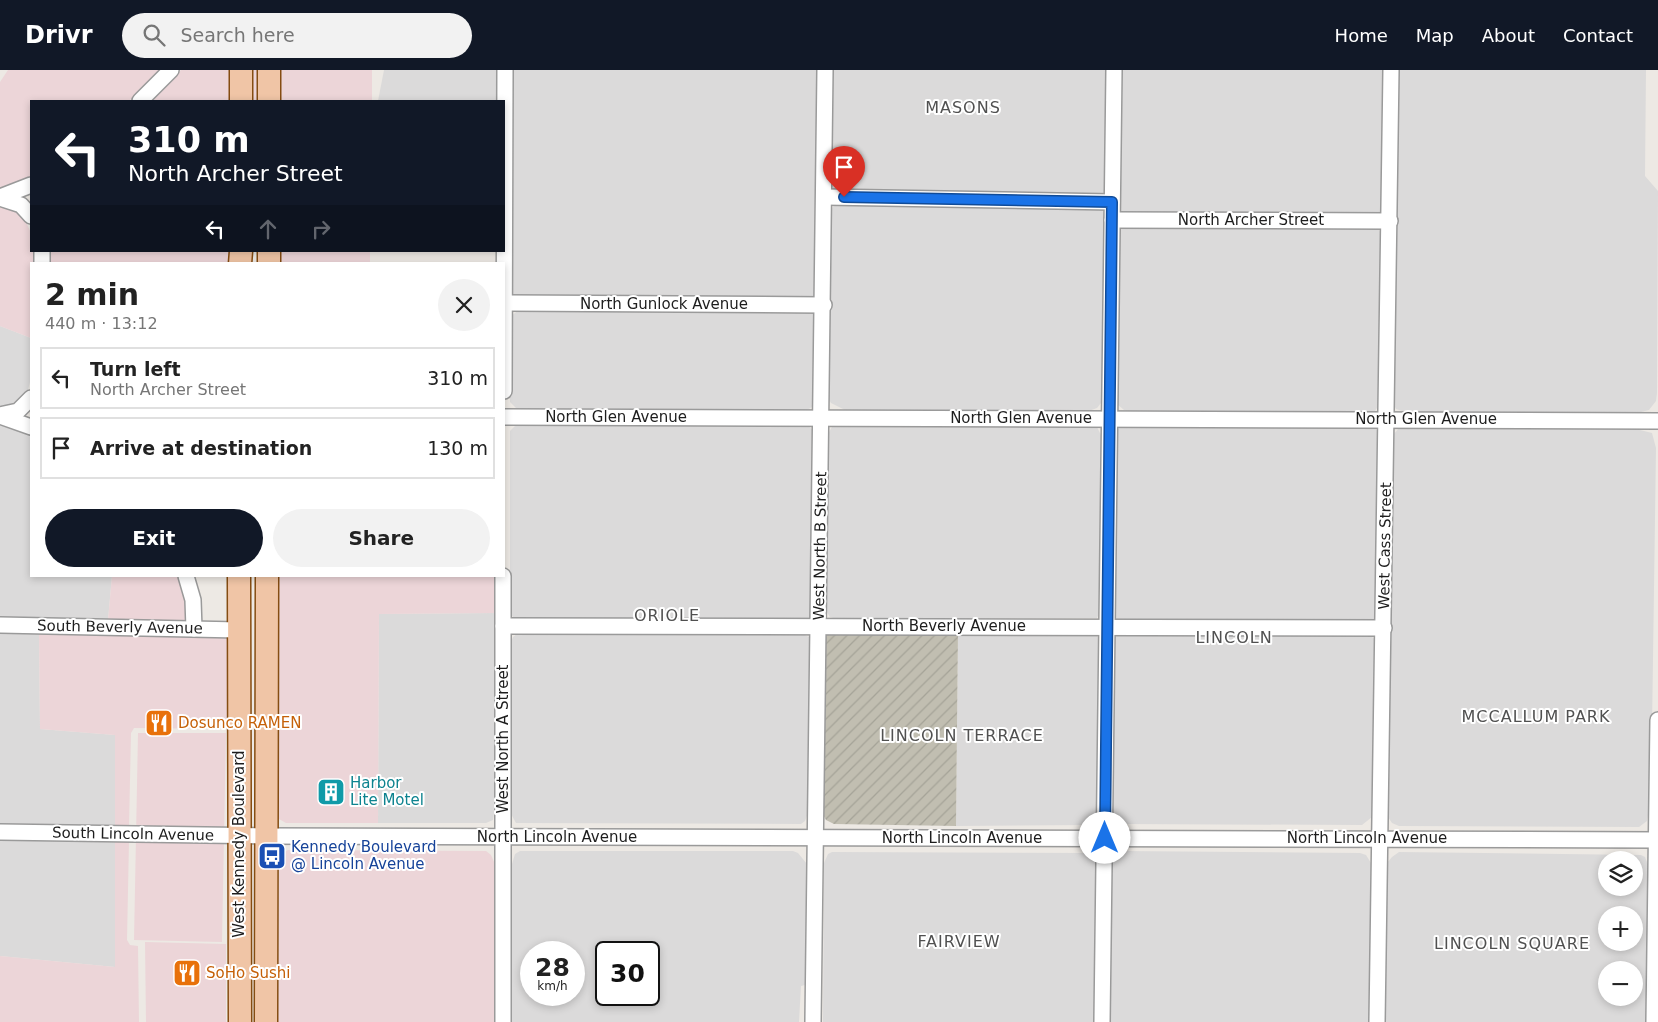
<!DOCTYPE html>
<html lang="en">
<head>
<meta charset="utf-8">
<style>
	:root { --surface:#fff; --page:#f2f2f2; --text:#222; --muted:#767676; --line:#e0e0e0; --accent:#111827 }
	body { margin:0; font-family:"DejaVu Sans",sans-serif; background:var(--page); color:var(--text); height:100vh; display:flex; flex-direction:column; font-size:19px; white-space:nowrap }
	* { box-sizing:border-box; margin:0 }
	p { font-size:16px; color:var(--muted) }
	.icon { flex:none; width:28px; height:28px; fill:none; stroke:currentColor; stroke-width:2; stroke-linecap:round; stroke-linejoin:round }
	.map { position:relative; flex:1; overflow:hidden }
	.details { position:absolute; left:30px; top:192px; width:475px; height:315px; display:flex; flex-direction:column; background:var(--surface); border-radius:0px; box-shadow:0 2px 8px #0003 }
	.details>* { flex:none }
	.banner { position:absolute; left:30px; top:30px; width:475px; height:152px; border-radius:0px; box-shadow:0 2px 8px #0003; background:#111827; color:#fff; overflow:hidden }
	.fabs { position:absolute; left:1598px; top:781px; display:grid; gap:10px }
	.fabs a { display:grid; place-items:center; width:45px; height:45px; border-radius:50%; background:var(--surface); box-shadow:0 2px 8px #0003; font-size:25px }
	.speed { position:absolute; left:520px; top:871px; display:flex; gap:10px; font-size:25px; font-weight:700; text-align:center }
	.speed>* { display:grid; place-content:center; width:65px; height:65px; border-radius:50%; background:var(--surface); box-shadow:0 2px 8px #0003; line-height:1 }
	.speed small { font-size:12px; font-weight:400 }
	.speed .limit { border:2px solid #111; border-radius:8px; background:#fff; color:#111 }
	.pin { position:absolute; display:grid; place-items:center; width:42px; height:42px; color:#fff; margin:-51px -21px; border-radius:50% 50% 50% 0; rotate:-45deg; box-shadow:0 0 5px #0007 }
	.pin .icon { rotate:45deg }
	.me { position:absolute; width:55px; margin:-28px; rotate:0deg; stroke-linejoin:round; filter:drop-shadow(0 0 4px #0008) }
	.turn { display:flex; align-items:center; gap:18px; height:105px; padding:0 15px; font-size:22px }
	.turn .icon { width:65px; height:65px; stroke-width:2.5 }
	.turn b { display:block; font-size:35px; line-height:42px }
	.lanes { display:flex; align-items:center; height:48px; padding:0 15px; background:#0003; justify-content:center; gap:25px; direction:ltr }
	.lanes .off { opacity:.35 }
	.round { display:grid; place-items:center; flex:none; width:52px; height:52px; border-radius:26px; background:var(--page) }
	.summary { display:flex; align-items:center; justify-content:space-between; height:85px; padding:0 15px }
	h1 { font-size:30px; font-weight:700; line-height:38px }
	.cta { display:flex; gap:10px; margin-top:auto; padding:10px 15px }
	.cta a { flex:1; height:58px; border-radius:30px; background:var(--accent); color:#fff; font-size:20px; font-weight:700; line-height:58px; text-align:center }
	.cta a+a { background:var(--page); color:var(--text) }
	ul { padding:0; list-style:none }
	li { display:flex; align-items:center; gap:15px; height:62px; margin:0 10px 8px; padding:0 5px; border:2px solid var(--line); border-radius:0px }
	li div { flex:1 }
	li b { display:block; font-size:19px }
	li em { font-style:normal }
	header { display:flex; align-items:center; gap:30px; box-sizing:border-box; height:70px; padding:0 25px; background:var(--accent); color:#fff }
	header strong { font-size:24px }
	nav { display:flex; gap:28px; margin-inline-start:auto; font-size:18px }
	.search { width:350px; height:45px; background:var(--page); display:flex; align-items:center; gap:12px; box-sizing:border-box; padding:0 18px; border-radius:28px; color:var(--muted); font-size:19px }
	.map>svg:first-child { display:block }
</style>
</head>
<body>
<header>
<strong>Drivr</strong>
<div class="search"><svg class="icon" aria-label="search" viewBox="0 0 24 24"><circle cx="10" cy="10" r="6"/><path d="M15 15l6 6"/></svg>Search here</div>
<nav><a>Home</a><a>Map</a><a>About</a><a>Contact</a></nav>
</header>
<div class="map">
<svg width="1658" height="952" viewBox="0 0 1658 952">
	<defs>
		<pattern id="construction-furrows" width="10" height="10" patternUnits="userSpaceOnUse" patternTransform="scale(1.25)"><rect width="10" height="10" fill="#c1beb1"/><path d="M-1 1l2-2M0 10L10 0M9 11l2-2" fill="none" stroke="#a5a398"/></pattern>
	</defs>
	<rect width="100%" height="100%" fill="#ede9e4"/>
	<g fill="#dbdada" fill-rule="evenodd">
		<path d="M384 0H498V31H378Z"/>
		<path d="M511 0H819L817 223 814 227 514 226 512 222Z"/>
		<path d="M832 0H1108L1105 121 1102 125 834 120 830 112Z"/>
		<path d="M1120 0H1385L1382 146 1123 144 1119 141Z"/>
		<path d="M1397 0H1646L1645 106 1658 121 1657 323 1656 331 1649 340 1637 343H1409L1396 339 1393 333Z"/>
		<path d="M837 133 1100 138 1105 144 1104 326 1101 333 1097 338 1086 342 847 341 831 333 828 328 830 147 831 139Z"/>
		<path d="M1376 154 1382 165 1380 333 1375 341 1131 342 1124 340 1117 334 1119 161 1123 158 1128 155Z"/>
		<path d="M519 240 813 242 815 244 814 336 805 341H519L510 332 511 246Z"/>
		<path d="M0 256 31 268V308L28 320 14 334 0 338Z"/>
		<path d="M0 354 31 365V506H112L108 550 0 548Z"/>
		<path d="M516 355H807L813 360V546L809 549 517 550 512 546 510 541V361Z"/>
		<path d="M833 355H1096L1103 369 1100 541 1097 548 836 549 830 547 825 539 828 364Z"/>
		<path d="M1371 355 1380 363 1376 547 1373 551 1114 550 1115 363 1121 356Z"/>
		<path d="M1635 356 1640 360 1652 363 1656 378 1651 729 1647 751 1639 757 1399 756 1392 753 1388 747 1386 735 1393 365 1400 357Z"/>
		<path d="M497 543V722L493 750 486 753H378L379 544Z"/>
		<path d="M958 561 1094 563 1097 566 1100 571 1097 745 1094 752 1089 755 956 756Z"/>
		<path d="M0 562 39 563 40 659 115 665V757L0 755Z"/>
		<path d="M517 564H802L809 567 812 570 810 738 805 751 801 754 516 753 510 742 509 577 513 567Z"/>
		<path d="M1119 564 1364 565 1372 567 1376 570 1372 747 1362 755 1120 754 1115 752 1111 740 1114 568Z"/>
		<path d="M0 769 115 771V897L0 886Z"/>
		<path d="M520 781H793L798 783 807 794 805 915 801 916 799 952H509V804L515 784ZM531 882H574V925H531ZM606 882H649V925H606Z"/>
		<path d="M1121 781 1360 783 1366 785 1371 793 1374 811 1372 952H1108L1111 792 1113 787Z"/>
		<path d="M832 782 1090 783 1094 786 1096 794V952H823L824 793 828 784Z"/>
		<path d="M1399 782 1641 785 1645 787 1650 800 1648 952H1383L1385 809 1387 793 1392 787ZM1606 790H1634V818H1606ZM1606 845H1634V872H1606ZM1606 900H1634V928H1606Z"/>
	</g>
	<g fill="#ecd5d8">
		<path d="M8 0H160L129 31H31V107L0 120V12Z"/>
		<path d="M181 0H233V31H150Z"/>
		<rect x="249" y="0" width="12" height="31"/>
		<rect x="280" y="0" width="92" height="31"/>
		<path d="M0 135 16 141 26 152 31 163V181H34V194H31V268L0 256Z"/>
		<rect x="50" y="181" width="183" height="13"/>
		<rect x="280" y="181" width="90" height="13"/>
		<path d="M112 506H178L185 531V552L108 550Z"/>
		<path d="M279 506H497V543L379 544 378 753H286L279 749Z"/>
		<path d="M39 563 231 567V659L134 658 131 663 129 757H115V665L40 659Z"/>
		<path d="M138 663H226L222 872 134 870Z"/>
		<path d="M115 771H129L127 870 130 875 138 876 139 952H0V886L115 897Z"/>
		<path d="M288 780 486 781 491 785 498 801 497 952H278L279 785Z"/>
		<path d="M145 872 226 874V952H146Z"/>
	</g>
	<path fill="url(#construction-furrows)" d="M958 561 956 756 834 754 826 750 822 743 825 572 827 564Z"/>
	<g fill="none" stroke-linecap="round" stroke-linejoin="round">
		<defs>
			<g id="street">
				<path d="M140 31 171 0"/>
				<path d="M0 127 31 115"/>
				<path d="M825 127 1112 132"/>
				<path d="M0 128 21 135 31 146"/>
				<path d="M1112 150 1390 151"/>
				<path d="M42 194V181"/>
				<path d="M505 233 824 235"/>
				<path d="M504 321 505 0"/>
				<path d="M0 345 18 341 31 328"/>
				<path d="M0 346 31 357"/>
				<path d="M504 347 1658 351"/>
				<path d="M186 506 193 530 194 559"/>
				<path d="M0 555 239 560"/>
				<path d="M503 556 1384 558"/>
				<path d="M0 762 266 766 1658 770"/>
				<path d="M503 952V506"/>
				<path d="M813 952 825 0"/>
				<path d="M1102 952 1114 0"/>
				<path d="M1377 952 1391 0"/>
				<path d="M1654 952 1658 650"/>
			</g>
			<g id="primary">
				<path d="M269 0V31"/>
				<path d="M241 31V0"/>
				<path d="M240 194 241 181"/>
				<path d="M269 194V181"/>
				<path d="M239 506 240 952"/>
				<path d="M266 952 267 506"/>
			</g>
		</defs>
		<use href="#street" stroke="#9a9a9a" stroke-width="18"/>
		<use href="#primary" stroke="#854d12" stroke-width="25"/>
		<use href="#street" stroke="#fff" stroke-width="15"/>
		<use href="#primary" stroke="#f0c5a6" stroke-width="22"/>
	</g>
	<g fill="none" stroke-linecap="round" stroke-linejoin="round">
		<defs>
			<path id="route" d="M844 127 1112 132 1105 768"/>
		</defs>
		<use href="#route" stroke="#114b97" stroke-width="12"/>
		<use href="#route" stroke="#1a73e8" stroke-width="9"/>
	</g>
	<defs>
		<symbol id="restaurant-square" viewBox="-11 -11 22 22"><rect x="-9" y="-9" width="18" height="18" rx="4" fill="#e8710a" stroke="#fff"/><path d="M-5-6h1v4h1v-4h1v4h1v-4h1v5L-1.5 .5V6h-2V.5L-5-1ZM5-6V6H3V1.5H1.5Q1.5-4 5-6Z" fill="#fff"/></symbol>
		<symbol id="building-square" viewBox="-11 -11 22 22"><rect x="-9" y="-9" width="18" height="18" rx="4" fill="#0f9aa8" stroke="#fff"/><path d="M-4-6H4V6H1V3H-1V6H-4ZM-2.5-4.3h1.7v1.8h-1.7ZM.8-4.3h1.7v1.8H.8ZM-2.5-1h1.7V.8h-1.7ZM.8-1h1.7V.8H.8Z" fill="#fff"/></symbol>
		<symbol id="bus-square" viewBox="-11 -11 22 22"><rect x="-9" y="-9" width="18" height="18" rx="4" fill="#1a4fb4" stroke="#fff"/><path d="M-5-6H5V4H4V6H2V4H-2V6H-4V4H-5ZM-3.5-4V0h7V-4ZM-3.5 1.2v1.5H-2V1.2ZM2 1.2v1.5H3.5V1.2Z" fill="#fff"/></symbol>
	</defs>
	<g fill-rule="evenodd">
		<use href="#restaurant-square" x="143" y="637" width="32" height="32"/>
		<use href="#building-square" x="315" y="706" width="32" height="32"/>
		<use href="#bus-square" x="256" y="770" width="32" height="32"/>
		<use href="#restaurant-square" x="171" y="887" width="32" height="32"/>
	</g>
	<g text-anchor="middle" dominant-baseline="central" stroke-width="4" stroke-linejoin="round" paint-order="stroke">
		<g font-size="15" fill="#1d1d1d" stroke="#fff">
			<text x="1251" y="150">North Archer Street</text>
			<text x="664" y="234">North Gunlock Avenue</text>
			<text x="616" y="347">North Glen Avenue</text>
			<text x="1021" y="348">North Glen Avenue</text>
			<text x="1426" y="349">North Glen Avenue</text>
			<text transform="translate(820 476) rotate(-89)">West North B Street</text>
			<text transform="translate(1385 476) rotate(-89)">West Cass Street</text>
			<text x="944" y="556">North Beverly Avenue</text>
			<text transform="translate(120 557) rotate(1)">South Beverly Avenue</text>
			<text transform="translate(503 669) rotate(-90)">West North A Street</text>
			<text transform="translate(133 764) rotate(1)">South Lincoln Avenue</text>
			<text x="557" y="767">North Lincoln Avenue</text>
			<text x="962" y="768">North Lincoln Avenue</text>
			<text x="1367" y="768">North Lincoln Avenue</text>
			<text transform="translate(239 774) rotate(-90)">West Kennedy Boulevard</text>
		</g>
		<g font-size="15" fill="#c56008" stroke="#fff" text-anchor="start">
			<text x="178" y="653">Dosunco RAMEN</text>
			<text x="206" y="903">SoHo Sushi</text>
		</g>
		<g font-size="15" fill="#0d838f" stroke="#fff" text-anchor="start">
			<text x="350" y="713">Harbor<tspan x="350" dy="17">Lite Motel</tspan></text>
		</g>
		<g font-size="15" fill="#164399" stroke="#fff" text-anchor="start">
			<text x="291" y="777">Kennedy Boulevard<tspan x="291" dy="17">@ Lincoln Avenue</tspan></text>
		</g>
		<g font-size="16" letter-spacing="1" fill="#505050" stroke="#fff">
			<text x="963" y="37">MASONS</text>
			<text x="667" y="545">ORIOLE</text>
			<text x="1234" y="567">LINCOLN</text>
			<text x="1536" y="646">MCCALLUM PARK</text>
			<text x="962" y="665">LINCOLN TERRACE</text>
			<text x="959" y="871">FAIRVIEW</text>
			<text x="1512" y="873">LINCOLN SQUARE</text>
		</g>
	</g>
</svg>
<div class="fabs">
<a><svg class="icon" aria-label="layers" viewBox="0 0 24 24"><path d="M12 4l9 5-9 5-9-5zM3 14l9 5 9-5"/></svg></a>
<a>+</a>
<a>−</a>
</div>
<div class="speed"><div>28<small>km/h</small></div><div class="limit">30</div></div>
<div class="pin" style="left:844px;top:127px;background:#d93025"><svg class="icon" aria-label="arrive" viewBox="0 0 24 24"><path d="M6 21V4h12l-3 4 3 4H6"/></svg></div>
<svg class="me" style="left:1105px;top:768px" viewBox="-20 -20 40 40"><circle r="19" fill="#fff"/><path d="M0-13L10 11 0 6-10 11z" fill="#1a73e8"/></svg>
<div class="banner">
<div class="turn"><svg class="icon" aria-label="left" viewBox="0 0 24 24"><path d="M17 20v-9H6M10 6l-5 5 5 5"/></svg><div><b>310 m</b>North Archer Street</div></div>
<div class="lanes"><svg class="icon" aria-label="left" viewBox="0 0 24 24"><path d="M17 20v-9H6M10 6l-5 5 5 5"/></svg><svg class="icon off" aria-label="ahead" viewBox="0 0 24 24"><path d="M12 20V5M6 11l6-6 6 6"/></svg><svg class="icon off" aria-label="right" viewBox="0 0 24 24"><path d="M7 20v-9h11M14 6l5 5-5 5"/></svg></div>
</div>
<section class="details">
<div class="summary"><div><h1>2 min</h1><p>440 m · 13:12</p></div><a class="round"><svg class="icon" aria-label="close" viewBox="0 0 24 24"><path d="M6 6l12 12M18 6L6 18"/></svg></a></div>
<ul>
<li><svg class="icon" aria-label="left" viewBox="0 0 24 24"><path d="M17 20v-9H6M10 6l-5 5 5 5"/></svg><div><b>Turn left</b><p>North Archer Street</p></div><em>310 m</em></li>
<li><svg class="icon" aria-label="arrive" viewBox="0 0 24 24"><path d="M6 21V4h12l-3 4 3 4H6"/></svg><div><b>Arrive at destination</b></div><em>130 m</em></li>
</ul>
<div class="cta"><a>Exit</a><a>Share</a></div>
</section>
</div>
</body>
</html>
